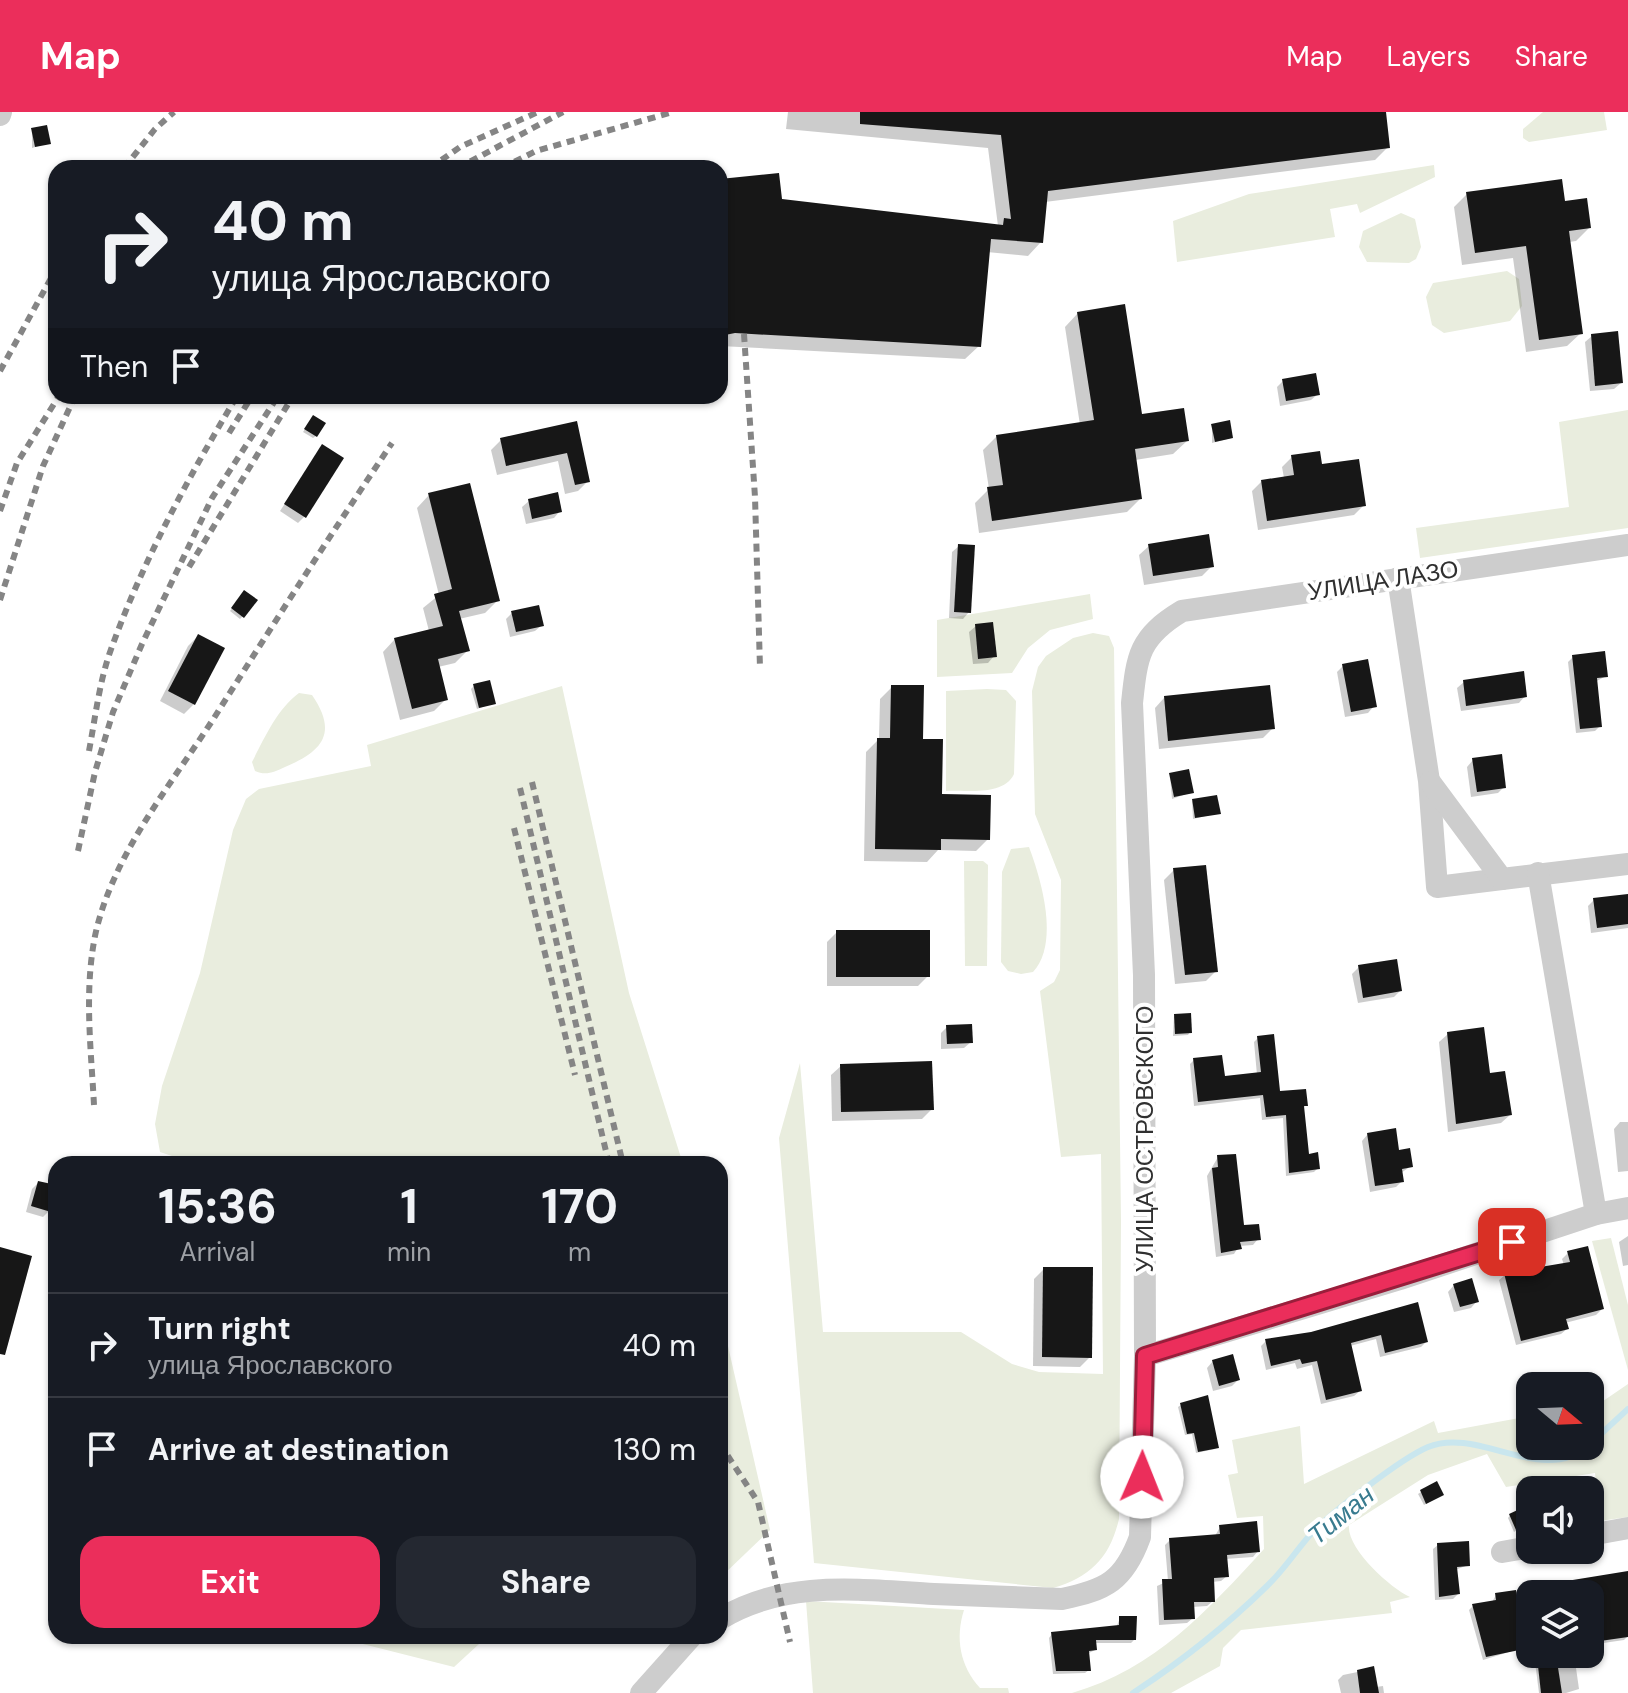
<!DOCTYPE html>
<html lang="en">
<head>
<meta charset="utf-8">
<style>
	:root { --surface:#171b24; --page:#242831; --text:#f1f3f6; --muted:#9ea1a6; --line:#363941; --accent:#eb2e5b }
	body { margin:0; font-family:"DM Sans",sans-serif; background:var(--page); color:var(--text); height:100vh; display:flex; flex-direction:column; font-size:30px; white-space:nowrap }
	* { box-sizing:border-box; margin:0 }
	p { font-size:26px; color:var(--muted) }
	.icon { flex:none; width:44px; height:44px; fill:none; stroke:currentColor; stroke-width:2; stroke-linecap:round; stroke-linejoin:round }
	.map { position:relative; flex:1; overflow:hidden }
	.panel { position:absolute; left:48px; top:1044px; width:680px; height:488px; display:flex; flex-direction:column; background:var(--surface); border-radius:24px; box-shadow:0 2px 6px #0004 }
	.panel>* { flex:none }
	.guide { position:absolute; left:48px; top:48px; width:680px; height:244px; border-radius:24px; box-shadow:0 2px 6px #0004; background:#171b24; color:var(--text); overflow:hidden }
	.needle { width:52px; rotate:109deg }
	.buttons { position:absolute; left:1516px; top:1260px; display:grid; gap:16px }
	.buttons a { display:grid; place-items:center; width:88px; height:88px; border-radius:16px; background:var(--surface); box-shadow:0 2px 6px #0004; font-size:40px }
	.pin { position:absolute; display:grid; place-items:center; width:68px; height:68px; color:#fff; margin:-34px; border-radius:16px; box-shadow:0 4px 12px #0006 }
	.me { position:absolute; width:88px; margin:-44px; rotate:1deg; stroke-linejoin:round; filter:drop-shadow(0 0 6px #0008) }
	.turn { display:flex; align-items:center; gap:28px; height:168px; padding:0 32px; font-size:36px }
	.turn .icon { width:104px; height:104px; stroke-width:2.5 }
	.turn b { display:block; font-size:56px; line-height:68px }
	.then { display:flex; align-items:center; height:76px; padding:0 32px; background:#0003; gap:16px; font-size:30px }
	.eta { display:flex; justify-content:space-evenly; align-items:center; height:136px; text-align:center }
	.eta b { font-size:48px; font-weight:700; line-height:56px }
	.cta { display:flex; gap:16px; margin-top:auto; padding:16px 32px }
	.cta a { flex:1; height:92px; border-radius:24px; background:var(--accent); color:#fff; font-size:32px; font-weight:700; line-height:92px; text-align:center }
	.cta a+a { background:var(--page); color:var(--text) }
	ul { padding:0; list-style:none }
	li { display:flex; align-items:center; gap:24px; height:104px; padding:0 32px; border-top:2px solid var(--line) }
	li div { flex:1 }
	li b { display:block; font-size:30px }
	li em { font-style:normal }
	header { display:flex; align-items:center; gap:48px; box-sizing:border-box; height:112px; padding:0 40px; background:var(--accent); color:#fff }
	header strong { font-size:38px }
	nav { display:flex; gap:44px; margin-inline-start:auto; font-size:28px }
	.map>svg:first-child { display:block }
</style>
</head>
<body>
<header>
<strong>Map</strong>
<nav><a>Map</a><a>Layers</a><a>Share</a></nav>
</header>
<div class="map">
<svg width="1628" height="1581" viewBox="0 0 1628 1581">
	<rect width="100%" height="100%" fill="#fff"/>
	<g fill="#e9edde">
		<path d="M1543 0H1604L1607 18 1529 30 1523 26V17Z"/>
		<path d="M1434 53 1435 65 1360 101 1357 92 1330 97 1335 125 1177 150 1173 109 1249 82Z"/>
		<path d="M1401 101 1415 107 1421 135 1416 147 1409 151 1367 150 1359 135 1363 119Z"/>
		<path d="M1507 159 1519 167 1522 194 1510 209 1444 221 1432 213 1426 185 1433 171Z"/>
		<path d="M1628 298V416L1420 446 1416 416 1569 395 1559 310Z"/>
		<path d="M1090 482 1093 507 1050 518 1028 536 1012 561 937 565V508Z"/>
		<path d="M1093 521 1109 524 1114 536 1121 1109 1119 1407C1110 1445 1091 1465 1053 1476L814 1451 779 1026 800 951 823 1220H961L1012 1252 1039 1260 1103 1262 1101 1042 1061 1045 1040 879 1054 870 1060 858 1061 768 1035 702 1032 579 1038 555 1046 544 1073 526Z"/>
		<path d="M562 574 629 881 683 1052H196L160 1040 155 1012 162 974 200 861 233 718 246 687 259 677 371 654 367 633Z"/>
		<path d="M987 577 1006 578 1016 589 1014 662C1004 684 967 678 946 679V579Z"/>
		<path d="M299 581 312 583C338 621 323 639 285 655 274 660 266 664 255 659L252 650C264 627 277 597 299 581Z"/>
		<path d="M1029 735C1041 767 1060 831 1033 860L1021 862 1008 859 1001 850 1002 760 1011 737Z"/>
		<path d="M964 749H983L988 753 987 854H965Z"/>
		<path d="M1611 1126 1628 1193V1258L1592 1129Z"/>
		<path d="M720 1199 770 1418 722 1464H720Z"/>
		<path d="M1628 1272V1405L1600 1409 1595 1361 1506 1375 1487 1342 1428 1363 1349 1413C1346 1436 1390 1476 1410 1485L1390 1490 1392 1501 1241 1518 1223 1536 1220 1554 1171 1581H1072C1155 1557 1208 1498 1264 1437L1263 1404 1237 1406 1228 1363 1238 1361 1232 1328 1300 1314 1304 1372 1434 1309 1438 1321 1530 1304V1334H1590V1298Z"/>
		<path d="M56 1408V1463L49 1442Z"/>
		<path d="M806 1489 964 1498C955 1526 960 1554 980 1576H1008L1009 1581H813Z"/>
		<path d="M331 1524H505L479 1532 454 1555Z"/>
	</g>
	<g fill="#0003">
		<path d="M1384 0 1388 35 1375 48 1045 90 1041 130 1028 144 987 140 979 234 965 247 720 234V69L780 89 998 114 988 36 786 17 788 0Z"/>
		<path d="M32 18 48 31 32 36Z"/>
		<path d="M1467 82 1563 91 1589 116 1576 129 1569 130 1581 221 1567 234 1526 240 1513 146 1462 153 1454 95Z"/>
		<path d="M1078 201 1140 304 1187 329 1173 342 1135 348 1140 387 1127 400 979 421 975 391 989 377 983 338 997 324 1080 313 1065 215Z"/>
		<path d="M1592 224 1621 271 1614 277 1590 279 1585 230Z"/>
		<path d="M1283 269 1318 282 1311 288 1280 294 1277 275Z"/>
		<path d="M311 308 316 324 313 326 303 320Z"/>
		<path d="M575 311 588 369 578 379 565 382 558 349 497 363 491 338 501 328Z"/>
		<path d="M1212 313 1231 326 1212 331Z"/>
		<path d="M322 335 304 405 298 411 280 399Z"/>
		<path d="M1292 345 1321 354 1364 393 1354 403 1258 418 1252 379 1262 369 1284 366 1282 355Z"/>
		<path d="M429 383 498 488 485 501 459 507 467 539 455 551 438 555 446 587 434 599 400 608 383 540 395 527 429 519 423 496 439 483 417 396Z"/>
		<path d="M529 389 560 399 554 406 526 412 522 395Z"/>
		<path d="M959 434 969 500 963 507 949 506 952 440Z"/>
		<path d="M1149 434 1212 454 1202 464 1144 473 1139 443Z"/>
		<path d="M242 483 243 504 240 507 230 499Z"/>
		<path d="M512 501 542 513 535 519 510 525 506 507Z"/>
		<path d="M976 514 994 544 988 551 973 552 969 520Z"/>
		<path d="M198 524 194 592 184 602 160 589 188 534Z"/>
		<path d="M1573 545 1606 564 1595 570 1600 614 1595 619 1576 621 1568 550Z"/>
		<path d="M1343 554 1374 594 1368 601 1345 605 1337 560Z"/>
		<path d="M1464 570 1525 584 1519 591 1461 599 1457 576Z"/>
		<path d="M474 574 494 591 477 597 471 577Z"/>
		<path d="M892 575 920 629 940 684 988 727 976 739 938 738 927 750 864 749 866 640 879 627 880 587Z"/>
		<path d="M1164 586 1273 616 1263 626 1159 637 1155 596Z"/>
		<path d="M1473 648 1504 675 1498 681 1471 685 1467 655Z"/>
		<path d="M1170 663 1192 680 1172 687Z"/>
		<path d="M1192 689 1218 701 1193 707Z"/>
		<path d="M1174 758 1216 859 1206 869 1175 872 1164 768Z"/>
		<path d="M1628 784V816L1591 821 1588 794 1594 788Z"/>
		<path d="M837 820 928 864 918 874H827V830Z"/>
		<path d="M1359 855 1400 879 1394 885 1358 891 1352 862Z"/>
		<path d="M1174 904 1190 920 1188 923 1173 924Z"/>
		<path d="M947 915 971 930 964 936 941 937V921Z"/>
		<path d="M1448 922 1488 963 1510 1003 1501 1011 1448 1020 1439 930Z"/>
		<path d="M1258 926 1278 982 1306 993 1302 997 1307 1044 1318 1056 1314 1060 1286 1064 1283 1006 1262 1008 1260 986 1194 994 1190 952 1194 948 1223 966 1257 963 1254 930Z"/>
		<path d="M841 954 932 997 922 1007 832 1009 831 963Z"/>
		<path d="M1620 1010H1628V1059L1618 1060 1614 1017Z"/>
		<path d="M1368 1022 1397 1040 1411 1054 1401 1061 1402 1069 1396 1075 1370 1080 1362 1029Z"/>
		<path d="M1218 1045 1242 1116 1258 1127 1253 1133 1239 1134 1234 1142 1216 1145 1207 1064Z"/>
		<path d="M38 1071 56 1075 49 1099 43 1105 26 1100 32 1077Z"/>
		<path d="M1628 1124V1153L1623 1154 1619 1130Z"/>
		<path d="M1568 1141 1602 1197 1596 1203 1565 1211 1567 1217 1561 1222 1516 1233 1499 1168 1505 1163 1564 1153 1562 1147Z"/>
		<path d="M1044 1157 1090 1245 1080 1255 1033 1254 1034 1167Z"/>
		<path d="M1454 1173 1477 1189 1471 1196 1454 1200 1448 1180Z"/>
		<path d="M1416 1192 1426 1230 1421 1235 1380 1245 1376 1227 1350 1234 1360 1279 1354 1284 1321 1292 1312 1253 1297 1257 1295 1251 1266 1258 1261 1234 1266 1229 1312 1222Z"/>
		<path d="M1213 1249 1238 1268 1232 1274 1213 1279 1207 1256Z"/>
		<path d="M1181 1293 1217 1335 1215 1337 1196 1341 1192 1322 1185 1323 1178 1295Z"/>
		<path d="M1421 1380 1442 1383 1424 1393 1418 1382Z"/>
		<path d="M1510 1403 1529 1411 1514 1420 1508 1406Z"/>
		<path d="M1220 1415 1258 1439 1253 1445 1225 1447 1227 1464 1221 1469 1212 1470 1213 1489 1207 1494 1192 1495 1193 1506 1187 1511 1159 1513 1157 1474 1168 1469 1165 1433 1170 1428 1215 1424Z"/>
		<path d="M1438 1433 1468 1453 1455 1458 1458 1482 1453 1487 1435 1488 1433 1437Z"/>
		<path d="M1624 1462 1628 1524 1624 1528 1590 1533V1482H1530V1495L1517 1498 1515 1509 1522 1536 1483 1548 1469 1498 1473 1494 1492 1490 1496 1483Z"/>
		<path d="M1120 1506 1134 1528 1131 1531H1094L1095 1538 1087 1542 1089 1558 1085 1561 1053 1562 1049 1526 1052 1522 1116 1516Z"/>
		<path d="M1574 1542 1579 1577 1566 1581H1539L1535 1550Z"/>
		<path d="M1372 1557 1376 1575 1383 1574 1384 1581H1341L1338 1568 1343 1563Z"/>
	</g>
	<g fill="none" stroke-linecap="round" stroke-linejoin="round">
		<g stroke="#c9e6ee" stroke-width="6">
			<path d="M1590 1332 1628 1297"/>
			<path d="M1133 1581C1179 1551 1227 1513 1267 1474 1283 1459 1295 1440 1310 1423 1331 1401 1400 1347 1428 1335 1478 1314 1543 1374 1588 1334"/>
		</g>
	</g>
	<g fill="#171717">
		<path d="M860 0H1386L1390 36 1048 79 1043 131 991 127 981 235 735 221 720 224V67L779 61 782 87 1003 113 1004 106 1011 107 1001 23 860 12Z"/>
		<path d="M47 13 51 32 35 35 31 16Z"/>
		<path d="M1562 67 1565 89 1587 86 1591 116 1569 119 1583 222 1539 228 1526 134 1475 141 1466 80Z"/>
		<path d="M1125 192 1142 302 1184 296 1189 329 1135 337 1142 387 992 409 987 375 1003 373 996 323 1094 308 1077 200Z"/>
		<path d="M1618 219 1623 271 1595 274 1591 222Z"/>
		<path d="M1316 261 1320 283 1286 289 1282 267Z"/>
		<path d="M313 303 326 311 317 325 304 317Z"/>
		<path d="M1230 308 1233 326 1215 330 1211 312Z"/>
		<path d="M577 309 590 370 575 373 567 341 506 354 500 326Z"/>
		<path d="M322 332 344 346 306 406 284 392Z"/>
		<path d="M1320 339 1322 352 1359 347 1366 394 1267 409 1261 368 1294 363 1291 343Z"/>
		<path d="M470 371 500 489 459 499 470 539 438 547 448 588 412 597 394 526 443 514 434 482 452 477 428 381Z"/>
		<path d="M558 380 562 400 532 407 528 387Z"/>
		<path d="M1209 422 1214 455 1153 464 1148 432Z"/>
		<path d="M958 432 975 433 971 501 954 500Z"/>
		<path d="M244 478 258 488 244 506 231 496Z"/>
		<path d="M539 493 544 514 516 520 511 499Z"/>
		<path d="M993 510 997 545 978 547 975 512Z"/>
		<path d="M198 522 225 536 195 593 168 579Z"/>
		<path d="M1605 539 1608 565 1597 566 1602 615 1580 617 1572 543Z"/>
		<path d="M1368 547 1377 595 1351 600 1342 552Z"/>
		<path d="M1524 559 1527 585 1466 594 1463 568Z"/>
		<path d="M490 568 496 592 479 596 473 572Z"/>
		<path d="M891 573H924L923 627H943L942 682 991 683 990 728 941 727V738L875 737 877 626H890Z"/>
		<path d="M1270 573 1275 617 1168 629 1164 584Z"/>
		<path d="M1502 642 1506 676 1477 680 1472 646Z"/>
		<path d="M1189 657 1194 681 1174 685 1169 661Z"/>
		<path d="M1217 683 1221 702 1195 706 1192 687Z"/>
		<path d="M1206 753 1218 860 1185 863 1173 756Z"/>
		<path d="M1628 782V812L1597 816 1593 786Z"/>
		<rect x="836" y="818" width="94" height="47"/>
		<path d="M1397 847 1402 879 1363 886 1358 853Z"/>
		<path d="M1191 901 1192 921 1175 922 1174 902Z"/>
		<path d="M972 912 973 931 947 932 946 913Z"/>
		<path d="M1484 915 1490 961 1505 959 1512 1003 1456 1012 1447 920Z"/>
		<path d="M1274 922 1280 979 1306 977 1308 994H1304L1309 1042 1318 1040 1320 1057 1289 1061 1286 1003 1266 1005 1263 983 1198 990 1193 946 1222 943 1225 964 1261 960 1257 924Z"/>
		<path d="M932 949 934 998 841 1000 840 952Z"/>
		<path d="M1396 1016 1399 1038 1410 1036 1413 1055 1402 1057 1404 1070 1375 1074 1367 1021Z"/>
		<path d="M1236 1042 1244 1113 1259 1112 1261 1128 1240 1130 1242 1137 1221 1141 1212 1056 1218 1055 1217 1043Z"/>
		<path d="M38 1069 56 1073 51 1100 31 1094Z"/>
		<path d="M1588 1134 1604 1197 1566 1207 1569 1217 1521 1229 1504 1161 1570 1150 1567 1139Z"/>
		<path d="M0 1135 32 1144 5 1243 0 1242Z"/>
		<path d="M1043 1155H1093L1092 1246 1042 1245Z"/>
		<path d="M1472 1166 1479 1190 1460 1195 1453 1172Z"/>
		<path d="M1418 1190 1428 1230 1385 1241 1381 1223 1351 1231 1362 1279 1326 1288 1317 1249 1302 1252 1300 1247 1271 1254 1265 1227 1311 1220Z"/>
		<path d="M1233 1242 1240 1268 1219 1274 1212 1248Z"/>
		<path d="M1208 1283 1219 1336 1198 1340 1194 1321 1187 1322 1180 1291Z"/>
		<path d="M1437 1369 1444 1383 1426 1392 1420 1378Z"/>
		<path d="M1524 1395 1530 1412 1516 1418 1509 1402Z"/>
		<path d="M1257 1409 1260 1440 1227 1443 1229 1465 1214 1466 1215 1490H1194L1195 1507 1164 1508 1162 1467H1172L1169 1426 1220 1422 1219 1413Z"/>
		<path d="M1469 1429 1470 1454 1457 1455 1460 1482 1439 1485 1437 1431Z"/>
		<path d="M1628 1459V1525L1593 1530 1590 1482H1543L1542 1473Z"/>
		<path d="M1516 1478 1520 1506 1517 1507 1524 1537 1486 1545 1472 1492 1496 1488 1495 1481Z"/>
		<path d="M1119 1504H1137L1136 1528H1096L1097 1538 1089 1539 1091 1559H1056L1051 1520 1119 1513Z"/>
		<path d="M1556 1543 1562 1581H1541L1537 1545Z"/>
		<path d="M1374 1554 1379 1581H1360L1357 1558Z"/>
	</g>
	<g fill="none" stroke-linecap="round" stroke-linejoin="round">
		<g stroke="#cdcdcd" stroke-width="22">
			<path d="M0 3 1 0"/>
			<path d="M1398 466 1429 669 1437 775 1502 767"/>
			<path d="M1430 670 1502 767 1628 752"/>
			<path d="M1538 761 1596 1102"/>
			<path d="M1145 1244 1400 1167 1596 1102 1628 1096"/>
			<path d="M1590 1423 1628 1416"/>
			<path d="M1502 1440 1530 1435"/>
			<path d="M720 1507C786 1467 860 1478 934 1482 977 1484 1019 1485 1062 1487 1106 1478 1124 1469 1140 1425L1145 1244 1144 863 1132 591C1137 543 1139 525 1182 499L1628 433"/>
			<path d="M641 1581 692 1524"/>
		</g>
		<g stroke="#858585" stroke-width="6" stroke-dasharray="8 6" stroke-linecap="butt">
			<path d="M124 56 155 17 174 0"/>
			<path d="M430 56 460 35 538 0"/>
			<path d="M458 56 563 0"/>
			<path d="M502 56 536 39 673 0"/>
			<path d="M744 222 755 385 760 556"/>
			<path d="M0 259 56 157"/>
			<path d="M229 321 252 284"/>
			<path d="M0 399 17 351 59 284"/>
			<path d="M189 455 293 284"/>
			<path d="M0 488 43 354 75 284"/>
			<path d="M89 639C95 607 99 573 109 543 141 452 188 366 237 284"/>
			<path d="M532 670 623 1052"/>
			<path d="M520 676 609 1052"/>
			<path d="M514 716 575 963"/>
			<path d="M78 739 95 660 113 600 142 532 212 386 278 284"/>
			<path d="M94 993C91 936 84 880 95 824 112 744 170 674 214 606 272 514 331 422 392 331"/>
			<path d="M720 1332 758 1390 790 1530"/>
		</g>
	</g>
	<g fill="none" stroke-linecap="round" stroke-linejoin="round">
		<defs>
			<path id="route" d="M1142 1365 1145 1244 1512 1130"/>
		</defs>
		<use href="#route" stroke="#991e3b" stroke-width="20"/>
		<use href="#route" stroke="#eb2e5b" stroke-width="14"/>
	</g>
	<g text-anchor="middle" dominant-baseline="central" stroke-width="8" stroke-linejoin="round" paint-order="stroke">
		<g font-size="24" fill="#303030" stroke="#fff">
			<text transform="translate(1383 468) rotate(-9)">УЛИЦА ЛАЗО</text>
			<text transform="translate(1144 1027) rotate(-90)">УЛИЦА ОСТРОВСКОГО</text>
		</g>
		<g font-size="26" font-style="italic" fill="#387b8f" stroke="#fff">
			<text transform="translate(1341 1403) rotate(-39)">Тиман</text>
		</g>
	</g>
</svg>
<div class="buttons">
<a><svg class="needle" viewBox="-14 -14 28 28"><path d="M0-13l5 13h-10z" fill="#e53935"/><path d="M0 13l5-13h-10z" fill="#9ea1a6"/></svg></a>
<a><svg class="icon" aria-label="sound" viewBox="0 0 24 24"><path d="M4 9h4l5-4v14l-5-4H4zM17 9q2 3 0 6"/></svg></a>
<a><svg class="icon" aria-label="layers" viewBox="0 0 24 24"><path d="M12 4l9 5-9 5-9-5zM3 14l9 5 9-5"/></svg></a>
</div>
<div class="pin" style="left:1512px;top:1130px;background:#d93025"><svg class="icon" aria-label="arrive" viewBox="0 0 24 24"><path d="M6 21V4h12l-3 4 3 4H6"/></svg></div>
<svg class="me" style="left:1142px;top:1365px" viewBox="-20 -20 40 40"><circle r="19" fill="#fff"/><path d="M0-13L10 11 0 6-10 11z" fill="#eb2e5b"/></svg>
<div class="guide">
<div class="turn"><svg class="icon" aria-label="right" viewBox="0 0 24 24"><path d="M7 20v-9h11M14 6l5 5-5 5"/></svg><div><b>40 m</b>улица Ярославского</div></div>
<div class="then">Then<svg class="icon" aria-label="arrive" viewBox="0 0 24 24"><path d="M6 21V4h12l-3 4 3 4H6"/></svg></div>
</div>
<section class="panel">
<div class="eta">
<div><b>15:36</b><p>Arrival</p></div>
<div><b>1</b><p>min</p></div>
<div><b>170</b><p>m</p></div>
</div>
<ul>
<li><svg class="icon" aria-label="right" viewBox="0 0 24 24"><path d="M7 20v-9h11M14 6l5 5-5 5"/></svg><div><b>Turn right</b><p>улица Ярославского</p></div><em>40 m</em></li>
<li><svg class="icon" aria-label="arrive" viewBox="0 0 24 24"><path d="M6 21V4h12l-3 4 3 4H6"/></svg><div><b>Arrive at destination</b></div><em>130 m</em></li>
</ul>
<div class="cta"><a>Exit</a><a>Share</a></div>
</section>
</div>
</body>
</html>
